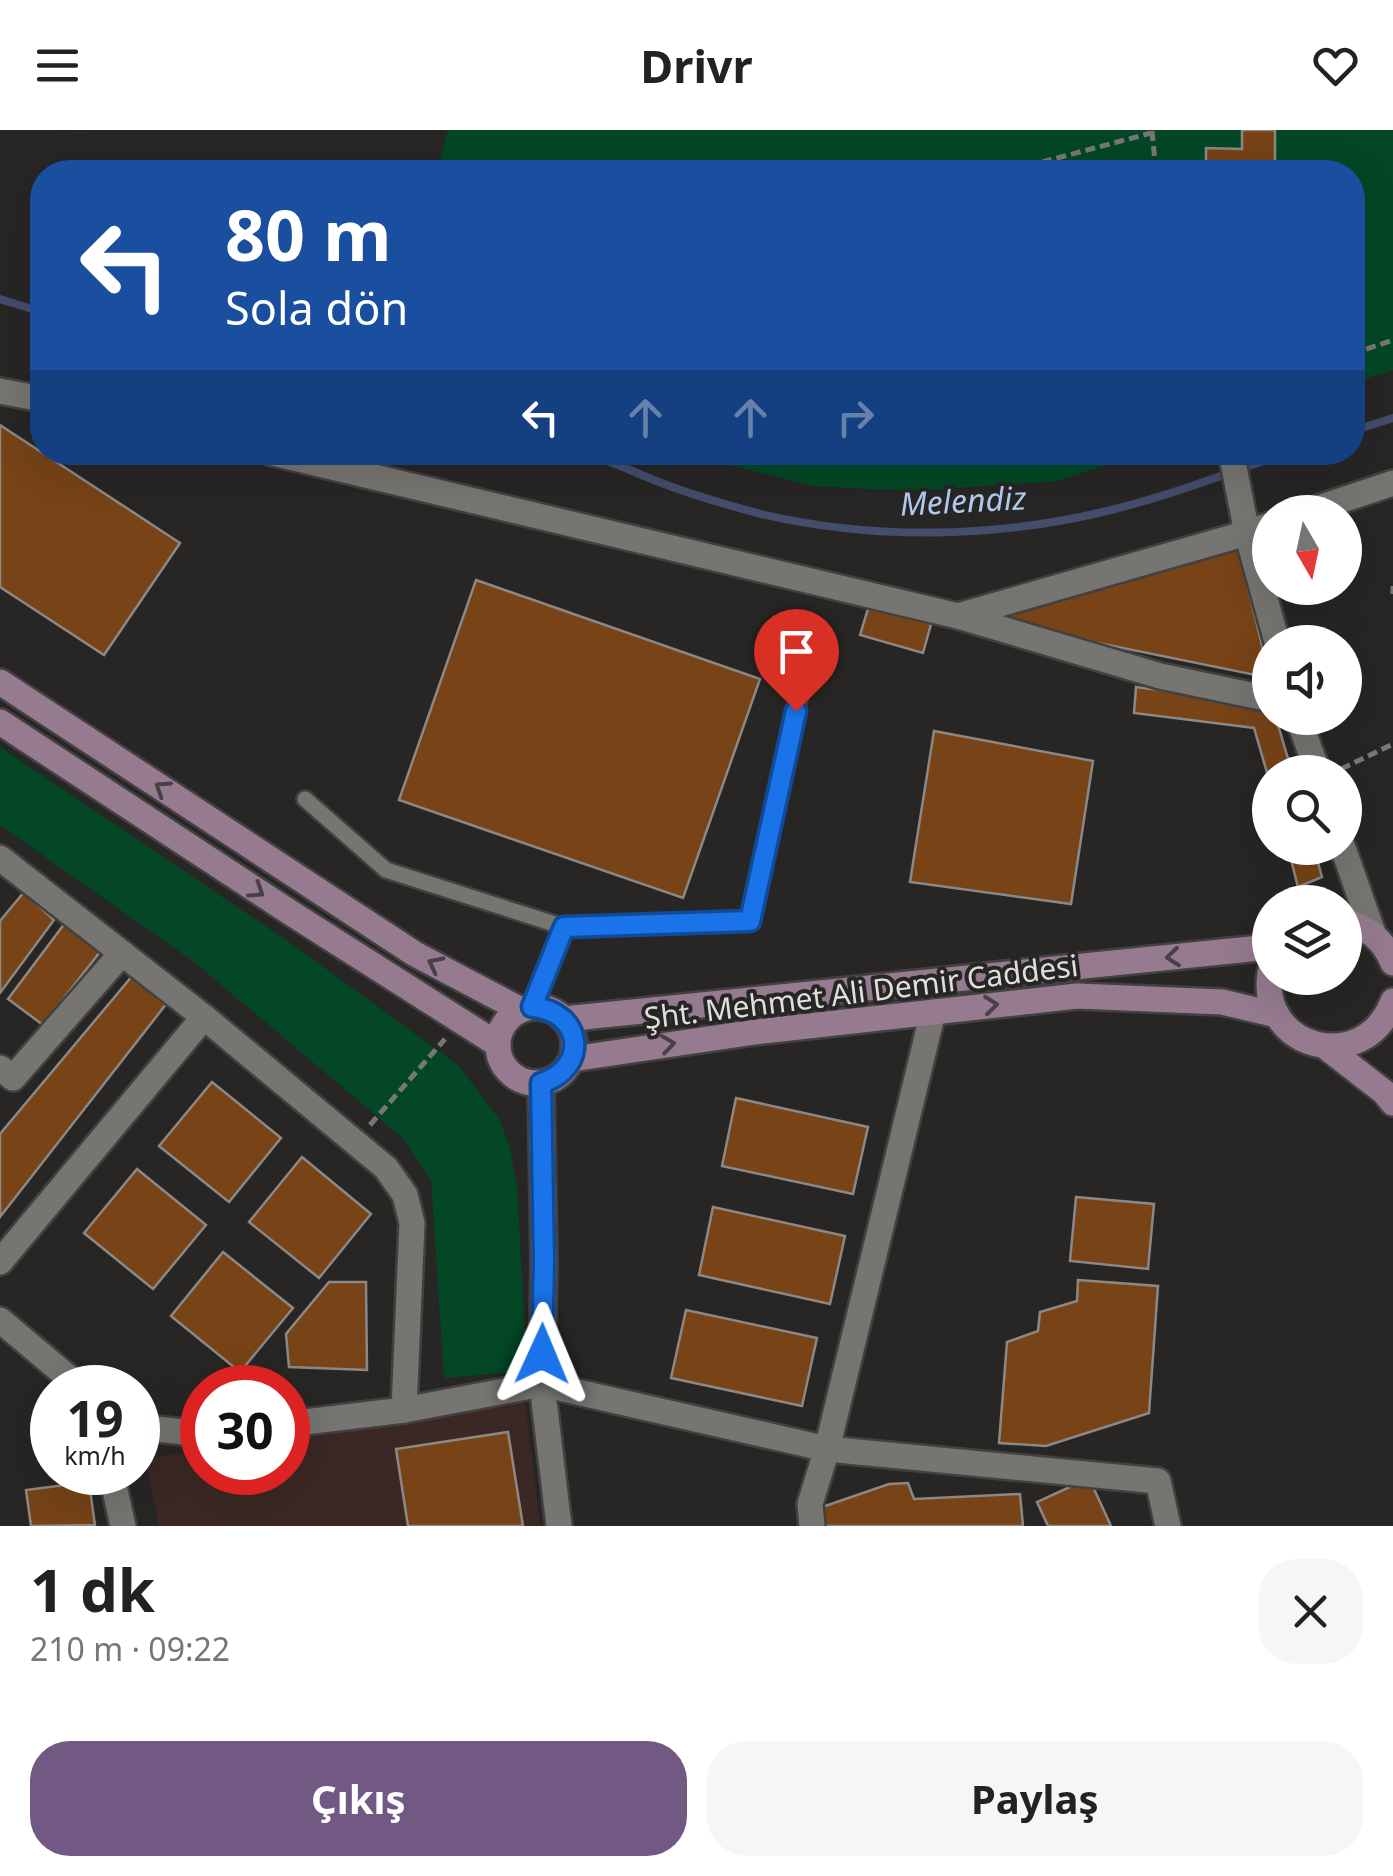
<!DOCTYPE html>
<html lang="tr">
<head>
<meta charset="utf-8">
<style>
	:root { --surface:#fff; --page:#f6f6f6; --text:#222; --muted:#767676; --accent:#725984 }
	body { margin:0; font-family:"Noto Sans",sans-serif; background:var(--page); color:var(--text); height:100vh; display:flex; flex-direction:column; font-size:38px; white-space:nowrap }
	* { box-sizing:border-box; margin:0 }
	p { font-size:32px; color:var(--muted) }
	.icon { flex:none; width:55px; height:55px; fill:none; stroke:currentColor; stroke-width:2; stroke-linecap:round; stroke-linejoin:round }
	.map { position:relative; height:1396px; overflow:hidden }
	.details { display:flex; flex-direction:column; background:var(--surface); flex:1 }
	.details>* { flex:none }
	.hud { position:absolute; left:30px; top:30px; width:1335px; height:305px; border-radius:40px; box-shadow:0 10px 40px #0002; background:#1a4fa0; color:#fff; overflow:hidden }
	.needle { width:65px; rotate:171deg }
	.buttons { position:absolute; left:1252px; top:365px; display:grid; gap:20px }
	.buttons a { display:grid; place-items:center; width:110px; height:110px; border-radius:50%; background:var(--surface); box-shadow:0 10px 40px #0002; font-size:50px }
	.speed { position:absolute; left:30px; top:1235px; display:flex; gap:20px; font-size:50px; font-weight:700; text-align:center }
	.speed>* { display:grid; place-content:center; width:130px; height:130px; border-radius:50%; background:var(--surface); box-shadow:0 10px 40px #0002; line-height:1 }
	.speed small { font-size:25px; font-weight:400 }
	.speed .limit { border:15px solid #d22; background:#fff; color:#111 }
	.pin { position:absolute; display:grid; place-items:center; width:85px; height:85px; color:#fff; margin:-102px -42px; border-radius:50% 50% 50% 0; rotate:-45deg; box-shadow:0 0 10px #0007 }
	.pin .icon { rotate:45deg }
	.me { position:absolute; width:110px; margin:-55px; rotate:1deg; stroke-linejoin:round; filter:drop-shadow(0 0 8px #0008) }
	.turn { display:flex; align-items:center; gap:35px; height:210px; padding:0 30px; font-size:45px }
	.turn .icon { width:130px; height:130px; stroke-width:2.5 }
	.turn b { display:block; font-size:70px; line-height:85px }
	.lanes { display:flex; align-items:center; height:95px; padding:0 30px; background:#0003; justify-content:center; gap:50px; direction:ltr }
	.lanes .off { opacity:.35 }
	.round { display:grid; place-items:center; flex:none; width:105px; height:105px; border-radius:40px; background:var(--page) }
	.headline { display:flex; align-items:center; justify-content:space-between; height:170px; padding:0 30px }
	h1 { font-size:60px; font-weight:700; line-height:75px }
	.action { display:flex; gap:20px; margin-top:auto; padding:20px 30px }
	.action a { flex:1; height:115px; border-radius:40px; background:var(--accent); color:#fff; font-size:40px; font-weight:700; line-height:115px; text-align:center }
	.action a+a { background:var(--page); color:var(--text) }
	header { display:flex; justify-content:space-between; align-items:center; height:130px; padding:0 30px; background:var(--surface); font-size:45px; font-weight:700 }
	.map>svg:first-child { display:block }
</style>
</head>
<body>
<header><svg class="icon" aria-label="menu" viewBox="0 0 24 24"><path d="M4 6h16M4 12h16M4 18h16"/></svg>Drivr<svg class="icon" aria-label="heart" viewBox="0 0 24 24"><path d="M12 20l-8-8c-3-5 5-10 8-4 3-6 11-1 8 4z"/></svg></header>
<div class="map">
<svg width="1393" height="1396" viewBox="0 0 1393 1396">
	<rect width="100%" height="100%" fill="#272624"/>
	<path fill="#3b2824" d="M525 1273 540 1396H159L145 1329 202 1320V1342H288V1308Z"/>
	<g fill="#034726">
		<path d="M448 0H1393V240L1353 253 1352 42H437Z"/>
		<path d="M682 323H1144L1058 351 911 361 812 356Z"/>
		<path d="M0 617 292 814 459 936 499 989 510 1018 517 1057 527 1241 444 1248 431 1050 404 1009 194 832 0 695Z"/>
	</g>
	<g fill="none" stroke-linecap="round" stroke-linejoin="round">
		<g stroke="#434d6c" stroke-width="8">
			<path d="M0 169 42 182"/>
			<path d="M1352 301 1393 288"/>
			<path d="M581 322C609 330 633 342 659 352 692 365 727 375 761 384 877 411 1000 408 1115 379 1174 364 1231 342 1289 322"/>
		</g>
	</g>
	<g fill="#774317" stroke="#8b8886" stroke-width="2.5">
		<path d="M1242 0H1275V42H1206V18L1242 19Z"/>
		<path d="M0 295 180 413 104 525 0 457Z"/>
		<path d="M1238 417 1270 548 1005 494 1002 481Z"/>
		<path d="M476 450 760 549 683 768 399 670Z"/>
		<path d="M871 469 933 487 923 523 860 505Z"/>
		<path d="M1136 557 1270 574V588H1276L1292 642H1270V653L1254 598 1134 583Z"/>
		<path d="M934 601 1093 631 1071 774 910 752Z"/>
		<path d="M1288 718H1314L1322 747 1298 757Z"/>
		<path d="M24 762 54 790 0 863V791Z"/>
		<path d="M65 793 103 818 43 895 8 869Z"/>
		<path d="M133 845 167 873 0 1087V1004Z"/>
		<path d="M212 952 281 1008 229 1072 159 1016Z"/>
		<path d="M736 968 868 997 853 1064 722 1036Z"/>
		<path d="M302 1027 371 1084 319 1148 249 1092Z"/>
		<path d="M137 1039 206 1095 153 1159 84 1103Z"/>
		<path d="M1076 1067 1154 1074 1148 1139 1070 1131Z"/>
		<path d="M713 1077 845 1106 830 1174 699 1145Z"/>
		<path d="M223 1122 293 1178 240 1242 171 1186Z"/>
		<path d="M1078 1150 1158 1156 1149 1283 1046 1316 999 1313 1007 1212 1038 1201 1040 1182 1077 1171Z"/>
		<path d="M329 1152H366L367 1240 289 1237 286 1204Z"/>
		<path d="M686 1180 817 1208 802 1276 671 1248Z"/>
		<path d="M508 1302 523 1396H408L396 1319Z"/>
		<path d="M1089 1348 1111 1396H1048L1037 1372Z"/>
		<path d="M89 1352 95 1395 31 1396 26 1360Z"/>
		<path d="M908 1353 914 1369 1020 1364 1023 1396H800L802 1384 889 1354Z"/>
	</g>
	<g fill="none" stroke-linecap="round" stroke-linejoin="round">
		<defs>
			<g id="lane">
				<path d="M305 669 386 740 564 797 750 791 804 546"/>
				<path d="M532 877 564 797"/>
			</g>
			<g id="street">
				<path d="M0 261 42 269"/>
				<path d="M269 322 958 486 1160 546 1270 569"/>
				<path d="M1231 322 1247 403 1270 395"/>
				<path d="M1306 382 1393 353"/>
				<path d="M958 486 1247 403 1277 512"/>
				<path d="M1298 588 1318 642"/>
				<path d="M1343 718 1373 803"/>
				<path d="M0 728 204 887 386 1038 405 1065 412 1093 404 1280"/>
				<path d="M0 938 13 948 122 823"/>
				<path d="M541 953 544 1132 542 1254 559 1396"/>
				<path d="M0 1132 204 887"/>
				<path d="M0 1190 81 1258"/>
				<path d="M138 1293 146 1298 202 1304"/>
				<path d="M288 1294 404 1280 542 1254 827 1319 1158 1351 1168 1396"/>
				<path d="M111 1342 123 1396"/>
				<path d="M812 1396 810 1374 827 1319 933 882"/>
			</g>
			<g id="secondary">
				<path d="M0 552 415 824 521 880"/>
				<path d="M0 592 291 783 497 914"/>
				<path d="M1345 791C1369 799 1383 809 1393 833"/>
				<path d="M1270 843C1258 918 1364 948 1393 871"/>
				<circle cx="536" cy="915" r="38"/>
				<path d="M564 889 1270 817"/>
				<path d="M1326 917 1384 962 1393 973"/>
				<path d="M572 929 755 902 1077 866 1222 872 1277 885"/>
			</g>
		</defs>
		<use href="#lane" stroke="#42413f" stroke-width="20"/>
		<use href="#street" stroke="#42413f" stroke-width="30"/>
		<use href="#secondary" stroke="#42413f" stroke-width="30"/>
		<g stroke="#787775" stroke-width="5" stroke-dasharray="10 5" stroke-linecap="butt">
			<path d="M1152 1 1156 42"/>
			<path d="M1017 42 1016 39 1151 3"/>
			<path d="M1352 224 1393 210"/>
			<path d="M1393 456V464"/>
			<path d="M1341 639 1393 614"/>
			<path d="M370 995 445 909"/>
		</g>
		<use href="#lane" stroke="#767572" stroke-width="15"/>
		<use href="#street" stroke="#767572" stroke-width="25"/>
		<use href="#secondary" stroke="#967b90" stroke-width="25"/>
	</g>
	<defs><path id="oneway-chevron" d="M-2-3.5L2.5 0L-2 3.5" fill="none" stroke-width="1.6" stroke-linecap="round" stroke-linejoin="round" transform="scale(2.5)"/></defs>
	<g stroke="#484044">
		<use href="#oneway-chevron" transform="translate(162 658) rotate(-147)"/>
		<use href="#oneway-chevron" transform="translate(257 761) rotate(33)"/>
		<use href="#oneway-chevron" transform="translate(1173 827) rotate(174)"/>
		<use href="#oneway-chevron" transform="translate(435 834) rotate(-153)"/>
		<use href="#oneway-chevron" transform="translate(991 875) rotate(-6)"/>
		<use href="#oneway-chevron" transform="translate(668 914) rotate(-8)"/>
	</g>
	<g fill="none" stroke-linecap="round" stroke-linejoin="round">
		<defs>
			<path id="route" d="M542 1224 544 1132 541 953C590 938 583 881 532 877L564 797 750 791 796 581"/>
		</defs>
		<use href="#route" stroke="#114b97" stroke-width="25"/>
		<use href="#route" stroke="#1a73e8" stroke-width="18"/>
	</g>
	<g text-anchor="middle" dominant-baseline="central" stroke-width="8" stroke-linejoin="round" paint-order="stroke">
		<g font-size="30" fill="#dfdfdd" stroke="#272624">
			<text transform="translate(861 861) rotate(-7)">Şht. Mehmet Ali Demir Caddesi</text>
		</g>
		<g font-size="32" font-style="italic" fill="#b3cbef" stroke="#272624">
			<text transform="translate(963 370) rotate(-3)">Melendiz</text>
		</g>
	</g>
</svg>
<div class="buttons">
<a><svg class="needle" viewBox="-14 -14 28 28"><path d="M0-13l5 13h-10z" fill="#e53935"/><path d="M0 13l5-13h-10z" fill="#767676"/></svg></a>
<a><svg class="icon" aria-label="sound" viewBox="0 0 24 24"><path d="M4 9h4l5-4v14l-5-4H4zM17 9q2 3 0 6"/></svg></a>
<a><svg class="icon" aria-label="search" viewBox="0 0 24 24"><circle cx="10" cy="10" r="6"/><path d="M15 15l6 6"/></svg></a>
<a><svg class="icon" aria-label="layers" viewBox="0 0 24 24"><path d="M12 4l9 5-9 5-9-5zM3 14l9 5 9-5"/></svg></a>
</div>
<div class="speed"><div>19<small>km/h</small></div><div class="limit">30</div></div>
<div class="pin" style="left:796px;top:581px;background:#d93025"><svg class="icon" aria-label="arrive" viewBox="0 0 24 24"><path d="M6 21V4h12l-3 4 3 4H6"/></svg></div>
<svg class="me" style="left:542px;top:1224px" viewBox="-20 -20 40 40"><path d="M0-17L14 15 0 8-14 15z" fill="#1a73e8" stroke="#fff" stroke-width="4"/></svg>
<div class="hud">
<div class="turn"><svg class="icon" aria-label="left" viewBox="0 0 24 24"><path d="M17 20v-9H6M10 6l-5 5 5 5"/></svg><div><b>80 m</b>Sola dön</div></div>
<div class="lanes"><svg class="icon" aria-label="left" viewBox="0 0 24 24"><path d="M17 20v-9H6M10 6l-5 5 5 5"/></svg><svg class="icon off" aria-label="ahead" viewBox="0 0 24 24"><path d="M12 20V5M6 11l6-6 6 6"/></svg><svg class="icon off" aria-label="ahead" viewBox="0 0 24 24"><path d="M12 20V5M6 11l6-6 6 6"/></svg><svg class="icon off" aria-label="right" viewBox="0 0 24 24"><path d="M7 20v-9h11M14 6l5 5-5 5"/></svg></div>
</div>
</div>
<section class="details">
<div class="headline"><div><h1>1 dk</h1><p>210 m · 09:22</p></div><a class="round"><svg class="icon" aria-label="close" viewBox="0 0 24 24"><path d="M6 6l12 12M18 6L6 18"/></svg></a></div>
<div class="action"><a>Çıkış</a><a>Paylaş</a></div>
</section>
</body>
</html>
